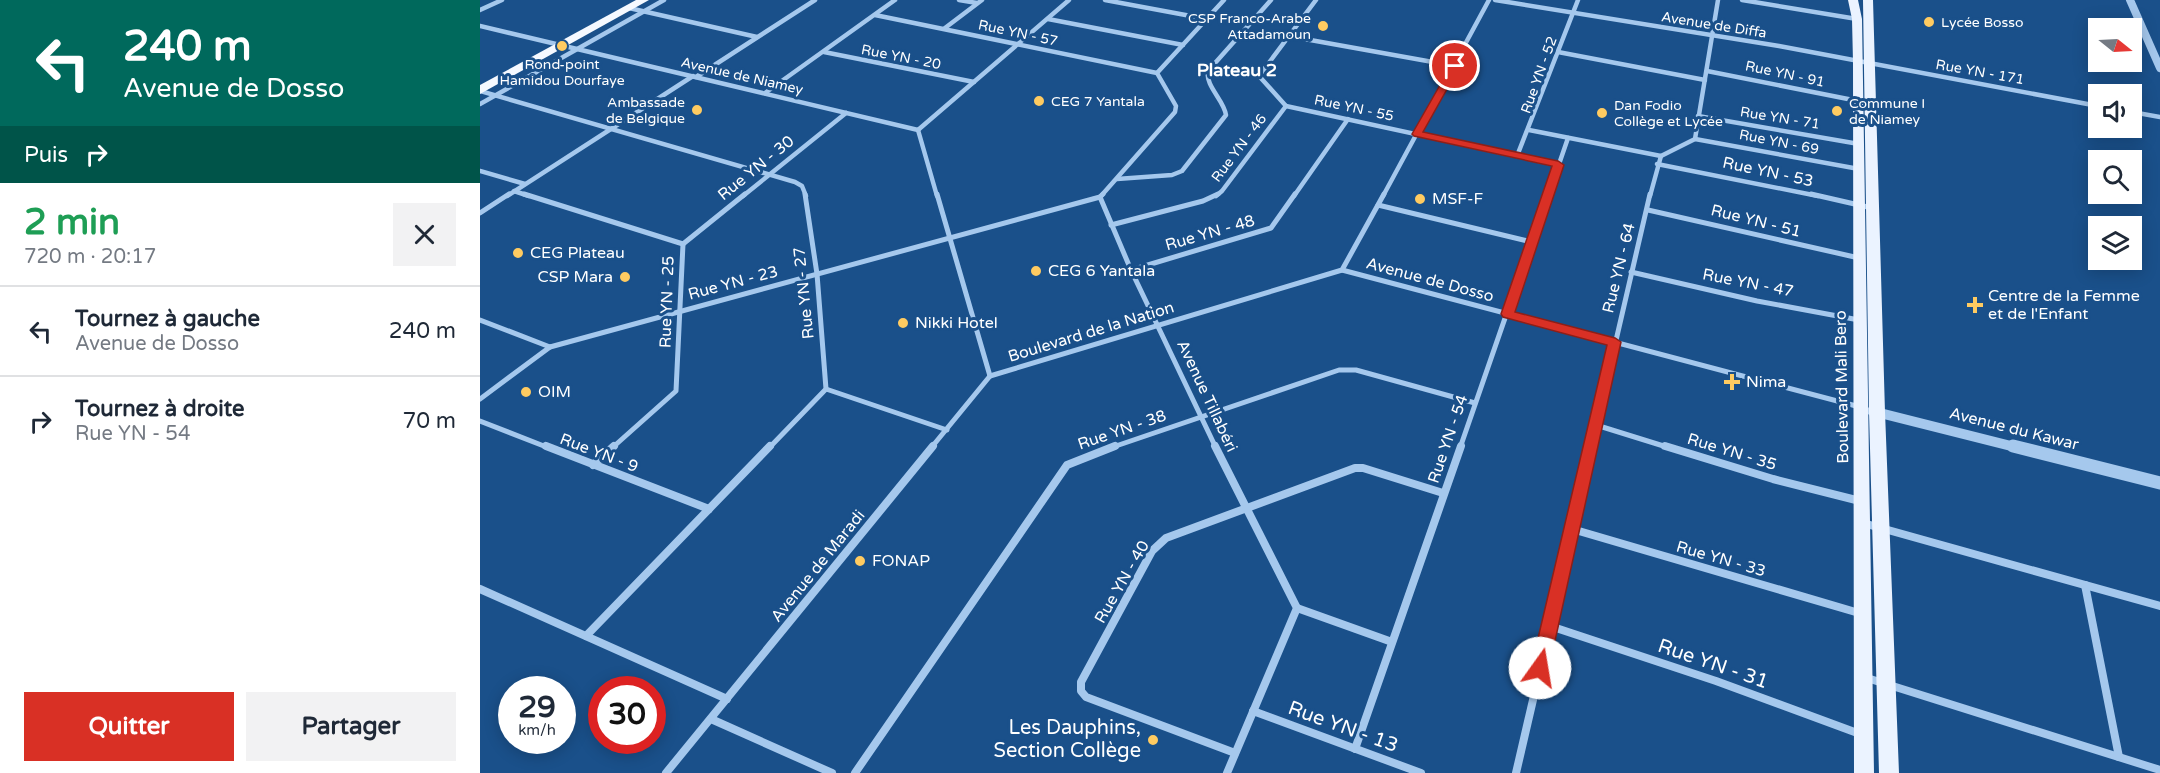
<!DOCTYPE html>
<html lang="fr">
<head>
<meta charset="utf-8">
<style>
	:root { --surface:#fff; --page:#f2f2f3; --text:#1f2937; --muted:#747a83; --line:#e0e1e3; --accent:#d93025 }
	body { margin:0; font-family:"Varela Round",sans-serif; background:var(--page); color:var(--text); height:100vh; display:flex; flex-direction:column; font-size:22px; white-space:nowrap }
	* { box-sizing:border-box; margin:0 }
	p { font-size:20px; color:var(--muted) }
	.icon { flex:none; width:33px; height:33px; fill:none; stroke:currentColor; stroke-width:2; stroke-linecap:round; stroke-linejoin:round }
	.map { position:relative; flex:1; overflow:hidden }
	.side { display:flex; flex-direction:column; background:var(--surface); width:480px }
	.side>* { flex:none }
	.guide { background:#00695c; color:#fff; overflow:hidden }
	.needle { width:39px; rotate:108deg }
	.tools { position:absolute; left:1608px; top:18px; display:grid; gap:12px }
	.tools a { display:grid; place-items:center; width:54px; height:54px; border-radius:0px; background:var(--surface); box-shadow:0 3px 15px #0003; font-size:30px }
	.speed { position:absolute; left:18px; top:676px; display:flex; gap:12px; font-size:30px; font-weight:700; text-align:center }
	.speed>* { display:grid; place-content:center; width:78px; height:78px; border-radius:50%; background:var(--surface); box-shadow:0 3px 15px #0003; line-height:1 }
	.speed small { font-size:15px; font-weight:400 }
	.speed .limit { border:9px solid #d22; background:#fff; color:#111 }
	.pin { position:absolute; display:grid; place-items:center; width:51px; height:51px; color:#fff; margin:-26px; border:3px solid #fff; border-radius:50%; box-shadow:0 2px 6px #0007 }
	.me { position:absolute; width:66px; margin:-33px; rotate:13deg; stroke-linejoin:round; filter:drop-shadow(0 0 4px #0008) }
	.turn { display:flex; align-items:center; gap:21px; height:126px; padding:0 24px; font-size:27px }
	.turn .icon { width:78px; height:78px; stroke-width:2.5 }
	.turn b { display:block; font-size:42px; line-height:51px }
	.then { display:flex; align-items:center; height:57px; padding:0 24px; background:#0003; gap:12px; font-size:22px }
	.round { display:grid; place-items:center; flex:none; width:63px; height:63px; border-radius:0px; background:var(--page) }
	.overview { display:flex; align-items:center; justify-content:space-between; height:102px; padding:0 24px }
	h1 { font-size:36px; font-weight:700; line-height:45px; color:#1e9e55 }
	.button { display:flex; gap:12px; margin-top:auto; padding:12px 24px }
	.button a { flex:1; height:69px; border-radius:0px; background:var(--accent); color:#fff; font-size:24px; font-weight:700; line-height:69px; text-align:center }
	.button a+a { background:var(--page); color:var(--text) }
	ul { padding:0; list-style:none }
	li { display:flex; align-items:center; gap:18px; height:90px; padding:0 24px; border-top:2px solid var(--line) }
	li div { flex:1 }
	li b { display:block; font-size:22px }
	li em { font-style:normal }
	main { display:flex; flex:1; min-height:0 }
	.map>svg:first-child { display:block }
</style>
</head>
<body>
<main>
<section class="side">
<div class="guide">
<div class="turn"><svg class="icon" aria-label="left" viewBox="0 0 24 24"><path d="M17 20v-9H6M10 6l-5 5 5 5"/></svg><div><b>240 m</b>Avenue de Dosso</div></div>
<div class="then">Puis<svg class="icon" aria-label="right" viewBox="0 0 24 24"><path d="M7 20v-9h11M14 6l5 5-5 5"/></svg></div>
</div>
<div class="overview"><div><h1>2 min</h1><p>720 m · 20:17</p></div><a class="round"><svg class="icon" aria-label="close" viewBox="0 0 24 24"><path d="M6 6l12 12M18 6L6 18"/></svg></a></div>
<ul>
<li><svg class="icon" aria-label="left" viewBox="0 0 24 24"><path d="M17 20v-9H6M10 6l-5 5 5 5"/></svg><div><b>Tournez à gauche</b><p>Avenue de Dosso</p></div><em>240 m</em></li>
<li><svg class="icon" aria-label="right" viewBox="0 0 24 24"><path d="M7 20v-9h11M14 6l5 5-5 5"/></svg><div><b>Tournez à droite</b><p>Rue YN - 54</p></div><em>70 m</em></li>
</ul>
<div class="button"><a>Quitter</a><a>Partager</a></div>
</section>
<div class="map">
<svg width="1680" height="773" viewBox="0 0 1680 773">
	<rect width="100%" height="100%" fill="#1a508a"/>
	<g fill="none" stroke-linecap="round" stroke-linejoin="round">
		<g stroke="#a5c8ed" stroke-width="4.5">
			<path d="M479 0 497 3"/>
			<path d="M625 0 727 19"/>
			<path d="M1015 0 1299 46 1618 106"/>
			<path d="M1262 0 1377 19"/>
			<path d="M149 8 277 37"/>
			<path d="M0 10 22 0"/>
			<path d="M395 15 677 73"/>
			<path d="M568 19 703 45"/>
			<path d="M0 26 438 130"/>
			<path d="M465 28 502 0"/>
			<path d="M808 36 975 66"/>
			<path d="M344 52 494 82"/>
			<path d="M1078 52 1225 80"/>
			<path d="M731 68 779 76"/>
			<path d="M1227 71 1378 101"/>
			<path d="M216 77 335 0"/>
			<path d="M0 91 315 182 322 186 326 196"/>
			<path d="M285 93 415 0"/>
			<path d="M0 104 184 0"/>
			<path d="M806 106 1078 165"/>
			<path d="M1652 112 1680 117"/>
			<path d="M1218 116 1379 144"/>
			<path d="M438 130 457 196"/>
			<path d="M438 130 589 0"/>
			<path d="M1049 130 1181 156"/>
			<path d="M1215 139 1379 169"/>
			<path d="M1037 156 1098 0"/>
			<path d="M1177 164 1338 196"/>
			<path d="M0 171 45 184"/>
			<path d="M637 179 692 175 702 171 746 115C744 100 725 86 728 71L791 0"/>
			<path d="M34 191 49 196"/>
			<path d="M27 196 213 76"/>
			<path d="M263 196 366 113"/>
			<path d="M621 196 695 112 696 106 677 73 744 0"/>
			<path d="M736 196 742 191 806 106 779 76 836 0"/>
			<path d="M814 196 868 119"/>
			<path d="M903 196 1009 0"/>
			<path d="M1068 196 1088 138"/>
			<path d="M1170 196 1181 156 1215 139 1238 0"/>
		</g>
		<g stroke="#a5c8ed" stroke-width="5">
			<path d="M44 194 203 244"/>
			<path d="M457 194 510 376"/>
			<path d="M623 194 620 197 651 270 736 448"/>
			<path d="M1331 194 1392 208"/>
			<path d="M898 205 1052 242"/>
			<path d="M1168 210 1379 258"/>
			<path d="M0 213 29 194"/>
			<path d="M631 225 723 201 738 194"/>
			<path d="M203 244 265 194"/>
			<path d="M651 270 791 228 815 194"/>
			<path d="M862 270 1380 407"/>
			<path d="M1151 272 1277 301 1379 320"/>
			<path d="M0 320 70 347 620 197"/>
			<path d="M510 376 862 270 904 194"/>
			<path d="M346 389 467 430"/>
			<path d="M0 399 70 347"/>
			<path d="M0 421 69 448"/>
			<path d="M1116 425 1190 448"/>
			<path d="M132 448 196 391 203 244"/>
			<path d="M289 448 346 389 337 274 325 194"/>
			<path d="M451 448 510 376"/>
			<path d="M630 448 859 370H876L995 403"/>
			<path d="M980 448 1068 194"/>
			<path d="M1111 448 1170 194"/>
		</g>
		<g stroke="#a5c8ed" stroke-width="8">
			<path d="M66 446 229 509"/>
			<path d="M735 446 817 608 747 773"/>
			<path d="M1185 446 1293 479 1380 501"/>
			<path d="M113 465 134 446"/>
			<path d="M1383 523 1680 606"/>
			<path d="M1092 529 1379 613"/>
			<path d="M1605 585 1639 757"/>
			<path d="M0 589 247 699"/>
			<path d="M817 608 912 642"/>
			<path d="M1070 626 1236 681 1380 734"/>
			<path d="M106 636 290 446"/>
			<path d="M1387 678 1680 770"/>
			<path d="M773 711 941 773"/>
			<path d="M231 719 352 773"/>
			<path d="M875 749 981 446"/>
			<path d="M755 753 606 697 601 691V682L672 551 686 538 875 468H883L963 493"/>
			<path d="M186 773 453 446"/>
			<path d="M375 773 587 465 635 446"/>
			<path d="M1036 773 1112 446"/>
		</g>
		<path stroke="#a5c8ed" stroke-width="8" d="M1650 0 1680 68"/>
		<path stroke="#a5c8ed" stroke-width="10" d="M1392 411 1539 448"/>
		<path stroke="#a5c8ed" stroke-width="13" d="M1533 446 1680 483"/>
		<g fill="#ebf3ff" fill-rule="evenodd">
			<path d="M1368 0H1378L1382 19 1394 773H1374L1373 62 1372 19Z"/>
			<path d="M1383 0H1393L1405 412 1419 773H1399L1389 412Z"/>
		</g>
		<path fill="#f5f9ff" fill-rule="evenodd" d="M156 0H169L0 94V85Z"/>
	</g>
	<path fill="#d93025" stroke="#8d1f18" stroke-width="1.5" d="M972 64 980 66 943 132 1078 161 1084 165 1035 312 1135 338 1141 342 1069 668 1066 674 1060 677 1054 674 1051 668 1127 345 1023 317 1021 314 1072 166 934 136 932 134Z"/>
	<g fill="#ffcb61" stroke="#1a508a" stroke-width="2">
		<circle cx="1449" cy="22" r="6"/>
		<circle cx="843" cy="26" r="6"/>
		<circle cx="82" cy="46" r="6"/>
		<circle cx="559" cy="101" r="6"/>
		<circle cx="217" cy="110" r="6"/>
		<circle cx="1357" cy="111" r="6"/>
		<circle cx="1122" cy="113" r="6"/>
		<circle cx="940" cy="199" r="6"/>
		<circle cx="38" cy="253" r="6"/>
		<circle cx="556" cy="271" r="6"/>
		<circle cx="145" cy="277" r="6"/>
		<path d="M1492 296h6v6h6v6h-6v6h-6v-6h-6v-6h6z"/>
		<circle cx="423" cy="323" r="6"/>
		<path d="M1249 373h6v6h6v6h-6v6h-6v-6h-6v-6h6z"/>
		<circle cx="46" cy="392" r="6"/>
		<circle cx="380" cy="561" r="6"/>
		<circle cx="673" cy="740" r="6"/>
	</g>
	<g text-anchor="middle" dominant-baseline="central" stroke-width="6" stroke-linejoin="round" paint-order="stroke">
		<g font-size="14" fill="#fff" stroke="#1a508a" text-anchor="start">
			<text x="831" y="18" text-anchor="end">CSP Franco-Arabe<tspan x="831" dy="16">Attadamoun</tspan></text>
			<text x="1461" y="22">Lycée Bosso</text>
			<text x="82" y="64" text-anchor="middle">Rond-point<tspan x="82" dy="16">Hamidou Dourfaye</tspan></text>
			<text x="571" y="101">CEG 7 Yantala</text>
			<text x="205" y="102" text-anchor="end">Ambassade<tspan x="205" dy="16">de Belgique</tspan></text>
			<text x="1369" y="103">Commune I<tspan x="1369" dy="16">de Niamey</tspan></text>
			<text x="1134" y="105">Dan Fodio<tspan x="1134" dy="16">Collège et Lycée</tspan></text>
		</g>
		<g font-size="14" fill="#fff" stroke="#1a508a">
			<text transform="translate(1234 25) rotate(9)">Avenue de Diffa</text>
			<text transform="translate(538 33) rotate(12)">Rue YN - 57</text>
			<text transform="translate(421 57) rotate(11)">Rue YN - 20</text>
			<text transform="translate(1500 72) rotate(10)">Rue YN - 171</text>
			<text transform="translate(1305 74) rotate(12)">Rue YN - 91</text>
			<text transform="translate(1059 75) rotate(-70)">Rue YN - 52</text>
			<text transform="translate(262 76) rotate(13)">Avenue de Niamey</text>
			<text transform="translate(874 108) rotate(12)">Rue YN - 55</text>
			<text transform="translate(1300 118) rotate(9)">Rue YN - 71</text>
			<text transform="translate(1299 142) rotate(11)">Rue YN - 69</text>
			<text transform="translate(759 148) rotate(-53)">Rue YN - 46</text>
		</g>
		<g font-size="16" fill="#fff" stroke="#1a508a">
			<text transform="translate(276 168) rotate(-39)">Rue YN - 30</text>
			<text transform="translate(1288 172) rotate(12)">Rue YN - 53</text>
			<text transform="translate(1276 221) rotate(14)">Rue YN - 51</text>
			<text transform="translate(730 233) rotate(-16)">Rue YN - 48</text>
			<text transform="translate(1139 268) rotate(-76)">Rue YN - 64</text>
			<text transform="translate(950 280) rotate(15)">Avenue de Dosso</text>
			<text transform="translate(253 283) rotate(-15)">Rue YN - 23</text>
			<text transform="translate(1268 283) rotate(11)">Rue YN - 47</text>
			<text transform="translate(324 293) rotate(-96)">Rue YN - 27</text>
			<text transform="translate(187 302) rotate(-88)">Rue YN - 25</text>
			<text transform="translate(611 332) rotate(-17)">Boulevard de la Nation</text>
			<text transform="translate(1362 387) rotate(-91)">Boulevard Mali Bero</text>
			<text transform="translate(727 396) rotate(65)">Avenue Tillabéri</text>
			<text transform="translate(1534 429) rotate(14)">Avenue du Kawar</text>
			<text transform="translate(642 430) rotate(-19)">Rue YN - 38</text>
			<text transform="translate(968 439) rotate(-71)">Rue YN - 54</text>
			<text transform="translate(1252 452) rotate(17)">Rue YN - 35</text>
			<text transform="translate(119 453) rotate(21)">Rue YN - 9</text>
			<text transform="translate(1241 559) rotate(16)">Rue YN - 33</text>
			<text transform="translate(338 566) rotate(-51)">Avenue de Maradi</text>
			<text transform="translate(642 582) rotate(-60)">Rue YN - 40</text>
		</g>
		<g font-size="16" fill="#fff" stroke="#1a508a" text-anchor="start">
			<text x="952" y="199">MSF-F</text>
			<text x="50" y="253">CEG Plateau</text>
			<text x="568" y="271">CEG 6 Yantala</text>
			<text x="133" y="277" text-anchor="end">CSP Mara</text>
			<text x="1508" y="296">Centre de la Femme<tspan x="1508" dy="18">et de l'Enfant</tspan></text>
			<text x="435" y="323">Nikki Hotel</text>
			<text x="1266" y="382">Nima</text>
			<text x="58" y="392">OIM</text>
			<text x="392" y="561">FONAP</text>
		</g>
		<g font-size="18" font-weight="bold" fill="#fff" stroke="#1a508a">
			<text x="757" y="70">Plateau 2</text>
		</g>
		<g font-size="20" fill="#fff" stroke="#1a508a">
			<text transform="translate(1233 664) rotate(19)">Rue YN - 31</text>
			<text transform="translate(863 727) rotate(20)">Rue YN - 13</text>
		</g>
		<g font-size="20" fill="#fff" stroke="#1a508a" text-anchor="end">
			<text x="661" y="728">Les Dauphins,<tspan x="661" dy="23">Section Collège</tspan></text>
		</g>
	</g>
</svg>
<div class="tools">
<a><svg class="needle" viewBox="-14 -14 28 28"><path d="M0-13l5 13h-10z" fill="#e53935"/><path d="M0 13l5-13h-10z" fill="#747a83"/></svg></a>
<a><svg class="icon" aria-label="sound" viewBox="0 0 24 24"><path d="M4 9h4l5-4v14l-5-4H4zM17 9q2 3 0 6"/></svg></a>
<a><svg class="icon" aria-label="search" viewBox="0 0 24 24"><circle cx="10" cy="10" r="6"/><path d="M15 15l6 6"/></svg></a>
<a><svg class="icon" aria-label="layers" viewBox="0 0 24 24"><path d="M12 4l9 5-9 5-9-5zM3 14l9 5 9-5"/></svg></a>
</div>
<div class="speed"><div>29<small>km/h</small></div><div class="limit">30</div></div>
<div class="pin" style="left:975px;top:66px;background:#d93025"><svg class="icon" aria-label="arrive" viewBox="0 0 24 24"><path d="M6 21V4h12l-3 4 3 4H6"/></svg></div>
<svg class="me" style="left:1060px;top:668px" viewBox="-20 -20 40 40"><circle r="19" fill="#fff"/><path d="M0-13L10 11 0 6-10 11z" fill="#d93025"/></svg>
</div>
</main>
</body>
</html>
